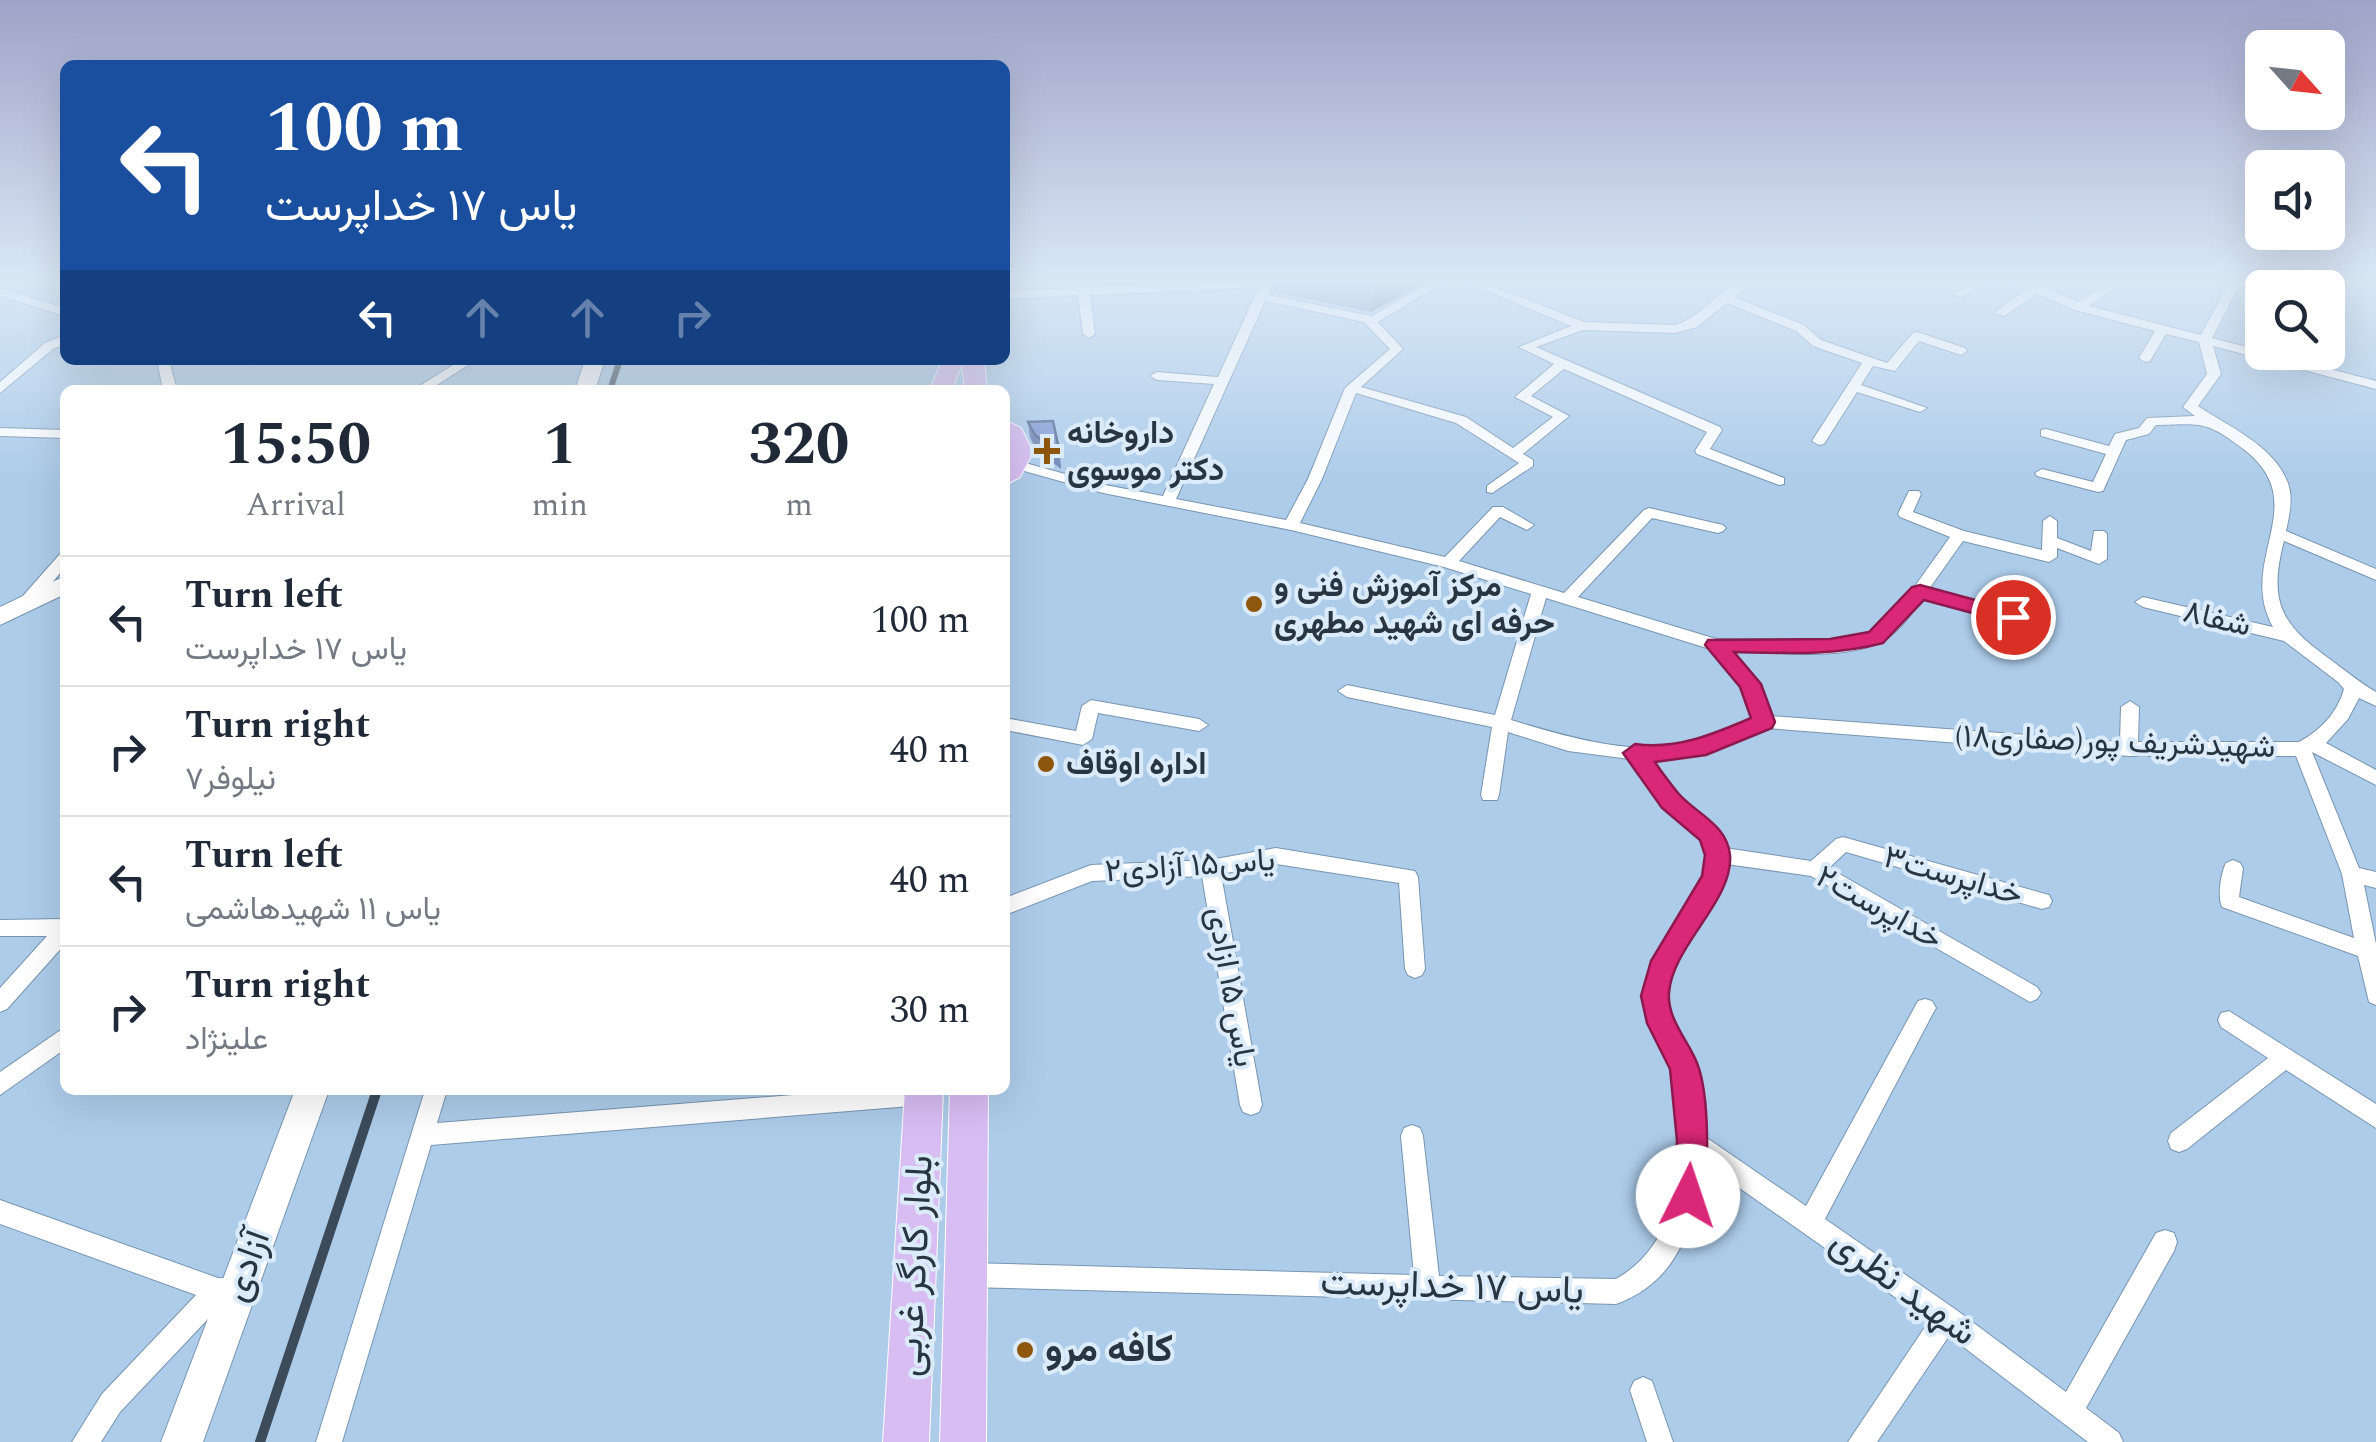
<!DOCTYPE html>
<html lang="en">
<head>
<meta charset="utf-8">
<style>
	:root { --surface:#fff; --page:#f2f2f3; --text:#1f2937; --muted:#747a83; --line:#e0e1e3 }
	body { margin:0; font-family:Spectral,Vazirmatn,serif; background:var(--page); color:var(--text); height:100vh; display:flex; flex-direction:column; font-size:38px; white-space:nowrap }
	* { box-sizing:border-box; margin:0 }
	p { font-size:32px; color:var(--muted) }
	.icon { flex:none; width:55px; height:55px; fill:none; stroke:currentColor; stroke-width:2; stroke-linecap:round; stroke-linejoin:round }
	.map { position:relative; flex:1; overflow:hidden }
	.sheet { position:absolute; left:60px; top:385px; width:950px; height:710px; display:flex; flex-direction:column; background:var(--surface); border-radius:15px; box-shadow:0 10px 40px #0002 }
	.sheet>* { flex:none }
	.banner { position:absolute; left:60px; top:60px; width:950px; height:305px; border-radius:15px; box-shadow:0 10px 40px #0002; background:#1a4fa0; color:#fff; overflow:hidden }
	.needle { width:65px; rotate:117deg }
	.buttons { position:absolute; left:2245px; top:30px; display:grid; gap:20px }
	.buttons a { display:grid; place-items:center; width:100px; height:100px; border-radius:15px; background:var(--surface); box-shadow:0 10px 40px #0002; font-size:50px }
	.pin { position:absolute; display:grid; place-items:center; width:85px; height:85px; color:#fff; margin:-42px; border:5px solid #fff; border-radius:50%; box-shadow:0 2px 10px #0007 }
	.me { position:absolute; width:110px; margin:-55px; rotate:4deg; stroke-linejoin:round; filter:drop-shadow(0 0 8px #0008) }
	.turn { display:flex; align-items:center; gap:35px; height:210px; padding:0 40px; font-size:45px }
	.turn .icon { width:130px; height:130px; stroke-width:2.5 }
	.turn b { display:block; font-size:70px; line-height:85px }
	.lanes { display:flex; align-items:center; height:95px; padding:0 40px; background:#0003; justify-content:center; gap:50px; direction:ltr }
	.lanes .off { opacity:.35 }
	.eta { display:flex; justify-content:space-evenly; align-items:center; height:170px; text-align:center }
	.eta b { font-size:60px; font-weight:700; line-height:70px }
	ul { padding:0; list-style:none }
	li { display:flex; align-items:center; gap:30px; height:130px; padding:0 40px; border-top:2px solid var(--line) }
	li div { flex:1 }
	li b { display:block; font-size:38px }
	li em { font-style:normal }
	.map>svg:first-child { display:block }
</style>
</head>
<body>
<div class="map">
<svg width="2376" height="1442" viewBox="0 0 2376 1442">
	<rect width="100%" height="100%" fill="#adccea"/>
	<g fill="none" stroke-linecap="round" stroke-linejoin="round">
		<defs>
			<g id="street">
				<path d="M1229 281H1274L1268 295 1372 316 1431 281H1446L1378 322 1403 349 1361 387 1466 417 1513 448 1553 417 1515 397 1554 364 1519 347 1571 326 1463 281H1480L1584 322 1675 325C1704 317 1723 281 1753 281L1734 297 1804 325 1821 340 1887 363 1913 333 1917 332 1965 348 1967 351 1961 355 1919 341 1895 371 1873 366 1861 385 1927 408 1920 412 1857 392 1824 444 1819 445 1812 441 1862 363 1813 346 1796 331 1727 303 1697 327 1675 333 1583 330 1536 347 1720 427 1722 430 1710 449 1784 478V484L1779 485 1697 454 1695 451 1707 432 1564 369 1531 396 1569 416 1523 454 1533 460V466L1492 493 1487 492V486L1519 463 1456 423 1356 393 1322 479 1300 523 1445 557 1493 507H1503L1534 525 1527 530 1500 517 1459 561 1564 593 1644 510 1649 508 1723 525 1726 528 1723 531 1718 533 1652 518 1578 597 1716 639H1845L1871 633 1883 624 1905 600 1950 537 1900 517 1898 514 1909 491H1919L1921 494 1913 512 1964 531 2042 550 2043 521 2050 516 2057 521V538L2091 551 2094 531H2104L2107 534V559L2099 564 2057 548V557L2049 562 1963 541 1929 589 2050 622 2052 626 2050 630 2044 631 1923 598C1912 613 1901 629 1886 639 1850 662 1773 652 1731 651L1756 680 1771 716 2120 742 2121 707 2130 701 2139 707 2138 742H2299C2321 730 2337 713 2344 689L2338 682 2284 641 2143 607 2135 602 2143 597 2273 627C2235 559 2316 503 2242 448 2205 420 2201 424 2156 425L2149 434 2126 440 2103 491 2098 492 2037 476 2035 473 2042 469 2093 482 2106 454 2041 436V430L2046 429 2109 446 2115 434 2139 428 2147 418 2195 416 2183 407 2207 374 2199 342 2166 334 2150 361 2145 362 2139 358 2155 331 2075 310 2037 294 2004 316 1994 313 2027 289 2012 281H2029L2078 302 2112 281H2126L2089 306 2201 335 2230 281H2242L2212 338 2376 381V389L2213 346 2221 374 2198 406C2229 427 2282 449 2290 491 2292 504 2289 518 2286 531L2376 569V580L2284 541C2268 602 2281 625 2331 660 2346 671 2360 683 2376 692V706L2359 698 2348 719 2326 743 2376 770V785L2312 752 2359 868 2376 872V888L2364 885 2376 944V1005L2369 1002 2358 956 2222 907C2217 896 2221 873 2226 863L2233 860 2240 863 2243 868 2239 897 2354 938 2342 874 2296 756H2129L1766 728 1706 754 1651 761 1678 797 1716 830 1725 848 1811 861 1836 839 1843 837 2049 895 2052 901 2049 907 2042 909 1846 852 1829 868 2037 987 2041 993 2037 999 2030 1002 1811 876 1726 864C1716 910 1672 944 1666 991 1663 1022 1688 1043 1696 1071 1701 1090 1701 1114 1701 1134L1806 1206 1918 1001 1925 999 1932 1001 1936 1008 1932 1015 1825 1219 1955 1309 2066 1392 2156 1233 2165 1230 2174 1233 2177 1242 2174 1251 2086 1408 2119 1433 2123 1442H2088L1949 1336 1877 1442H1848L1929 1321 1701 1161C1696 1222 1680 1281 1616 1304L967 1287 958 1284 955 1275 958 1266 967 1263 1414 1275 1401 1136 1404 1128 1412 1125 1420 1128 1423 1136 1439 1276 1616 1279C1677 1244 1681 1176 1677 1111 1676 1097 1678 1080 1672 1066 1664 1043 1643 1023 1645 996 1647 946 1713 896 1706 851 1704 834 1684 824 1671 813 1654 798 1643 777 1630 759L1568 751 1508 732 1499 795 1497 800H1483L1481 795 1492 727 1347 697 1338 691 1347 685 1495 715 1531 594 1444 567 1291 530 1103 493 1013 468 1011 465 1018 461 1105 485 1163 496 1214 384 1157 380 1150 376 1157 372 1218 377 1259 287 1090 295 1095 334 1089 338 1083 334 1078 295 1005 299V291ZM1265 301 1364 322 1390 349 1345 388 1308 479 1286 520 1176 499ZM1546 598 1710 649 1742 686 1754 719C1738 726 1721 736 1704 741 1640 759 1571 738 1511 720Z"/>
				<path d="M1977 281H1993L1962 297 1952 294Z"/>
				<path d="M2263 281H2281L2296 288H2277Z"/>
				<path d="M0 288 65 308V316L0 296Z"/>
				<path d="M2328 294 2341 301 2328 311Z"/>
				<path d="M65 335V344L53 349 0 393V382L45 343Z"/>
				<path d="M157 360H169L177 390H163Z"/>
				<path d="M461 360H476L429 390H413Z"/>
				<path d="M0 428 65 430V438L0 436Z"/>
				<path d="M65 552V567L34 605H22L20 601 22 597 60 554Z"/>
				<path d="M1091 700 1199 719 1208 725 1199 731 1098 713 1092 739 1083 745 1005 730V718L1076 731 1082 706Z"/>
				<path d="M1276 848 1415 871 1418 877 1425 969 1422 975 1415 978 1408 975 1405 969 1399 883 1276 864 1221 874 1262 1105 1259 1112 1251 1115 1243 1112 1240 1105 1202 876 1092 881 1005 915V898L1091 865 1210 860Z"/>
				<path d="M65 919V944L7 1009 0 1012V988L47 936H0V920Z"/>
				<path d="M2229 1011 2376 1104V1128L2286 1070 2187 1149 2179 1152 2171 1149 2168 1141 2171 1133 2268 1058 2221 1027 2218 1020 2221 1013Z"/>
				<path d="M65 1027V1049L0 1095V1072Z"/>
				<path d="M425 1090H447L437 1123 856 1090H932L934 1095 931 1102 923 1105 431 1145 342 1442H316Z"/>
				<path d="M0 1200 218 1278 238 1279 247 1282 250 1291 247 1300 238 1303H223L120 1412 101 1442H72L102 1394 196 1295 0 1224Z"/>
				<path d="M1643 1377 1652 1381 1673 1442H1647L1630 1390 1634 1381Z"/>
			</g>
			<g id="secondary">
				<path d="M585 360H605L595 390H575Z"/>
				<path d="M65 576V594L0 625V607Z"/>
				<path d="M295 1090H329L203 1442H161Z"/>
			</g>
			<g id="primary">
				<path d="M942 360H984L987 390H965L962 364 952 390H930Z"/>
				<path d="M1005 420 1021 428 1033 452 1020 477 1005 485 1009 452Z"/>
				<path d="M905 1090H943L929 1442H883Z"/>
				<path d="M950 1090H988L986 1442H940Z"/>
			</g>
		</defs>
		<use href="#street" stroke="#7795b1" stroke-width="2"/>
		<use href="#secondary" stroke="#7795b1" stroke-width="2"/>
		<use href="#primary" stroke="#fff" stroke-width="2"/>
		<use href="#street" fill="#fff" fill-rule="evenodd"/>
		<use href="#secondary" fill="#fff" fill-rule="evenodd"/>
		<use href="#primary" fill="#d8bdf3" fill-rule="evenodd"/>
		<path stroke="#3c4b59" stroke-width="6" d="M610 390 620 360"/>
		<path stroke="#3c4b59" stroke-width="10" d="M260 1442 377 1090"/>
	</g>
	<g fill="#7084b6">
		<path d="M1274 281H1427L1371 312 1273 292Z"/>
		<path d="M1028 422 1060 454 1061 469 1036 450 1030 437Z"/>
	</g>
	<path fill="#5b6c94" d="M1380 281H1427L1371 312 1374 284Z"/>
	<path fill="#829ad4" stroke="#5b6c94" stroke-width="2.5" d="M1053 421 1060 454 1035 435 1028 422Z"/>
	<linearGradient id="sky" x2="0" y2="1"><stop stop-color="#9fa3c8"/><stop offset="0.58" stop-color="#dae8f6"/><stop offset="1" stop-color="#dae8f6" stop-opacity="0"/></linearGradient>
	<rect width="2376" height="483" fill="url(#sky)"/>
	<path fill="#db2777" stroke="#8e194d" stroke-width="2.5" d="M1920 585 2020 612 2024 617 2013 624 1924 600 1883 643C1834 656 1785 653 1734 652L1761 684 1775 722 1772 728 1706 755 1655 762C1662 773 1670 783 1678 793 1696 814 1727 824 1730 855 1734 900 1672 946 1669 993 1667 1019 1688 1040 1697 1063 1709 1093 1711 1177 1699 1206L1688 1211 1677 1206 1672 1196 1677 1141 1670 1069 1647 1023 1641 996 1651 961 1702 876 1705 855 1700 840 1662 808 1623 753 1635 744C1676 750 1714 734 1751 718L1740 687 1705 645 1708 640 1830 639 1869 632 1912 587Z"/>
	<g fill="#8e570d" stroke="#dbebfa" stroke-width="4">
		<path d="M1042 436h10v10h10v10h-10v10h-10v-10h-10v-10h10z"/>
		<circle cx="1254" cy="604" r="10"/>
		<circle cx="1046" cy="764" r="10"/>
		<circle cx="1025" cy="1350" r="10"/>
	</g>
	<g text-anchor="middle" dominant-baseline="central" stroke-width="8" stroke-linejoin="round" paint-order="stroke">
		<g font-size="32" font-weight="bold" fill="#293541" stroke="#dbebfa" text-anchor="start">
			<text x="1067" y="433">داروخانه<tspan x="1067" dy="37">دکتر موسوی</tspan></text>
			<text x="1274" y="586">مرکز آموزش فنی و<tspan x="1274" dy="37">حرفه ای شهید مطهری</tspan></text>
			<text x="1066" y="764">اداره اوقاف</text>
		</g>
		<g font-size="32" fill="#293541" stroke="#dbebfa">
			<text transform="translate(2217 619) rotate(13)">شفا۸</text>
			<text transform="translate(2115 742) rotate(2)">شهیدشریف پور(صفاری۱۸)</text>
			<text transform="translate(1190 866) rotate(-4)">یاس۱۵ آزادی۲</text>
			<text transform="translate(1953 876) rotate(16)">خداپرست۳</text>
			<text transform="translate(1879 908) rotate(29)">خداپرست۲</text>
			<text transform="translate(1231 987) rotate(80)">یاس ۱۵ ازادی</text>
		</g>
		<g font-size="38" fill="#293541" stroke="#dbebfa">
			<text transform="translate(247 1266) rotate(-70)">آزادی</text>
			<text transform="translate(915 1266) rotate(-87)">بلوار کارگر غربی</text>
			<text transform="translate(1452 1287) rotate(2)">یاس ۱۷ خداپرست</text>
			<text transform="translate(1903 1288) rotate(36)">شهید نظری</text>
		</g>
		<g font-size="38" font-weight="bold" fill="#293541" stroke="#dbebfa" text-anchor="start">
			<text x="1045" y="1350">کافه مرو</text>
		</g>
	</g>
</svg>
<div class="buttons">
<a><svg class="needle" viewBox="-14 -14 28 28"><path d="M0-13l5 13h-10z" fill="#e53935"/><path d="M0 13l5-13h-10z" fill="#747a83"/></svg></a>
<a><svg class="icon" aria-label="sound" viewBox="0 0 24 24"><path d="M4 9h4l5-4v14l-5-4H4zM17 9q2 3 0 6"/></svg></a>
<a><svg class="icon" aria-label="search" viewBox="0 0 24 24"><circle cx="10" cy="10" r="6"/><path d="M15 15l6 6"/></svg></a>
</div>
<div class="pin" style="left:2013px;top:617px;background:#d93025"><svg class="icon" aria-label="arrive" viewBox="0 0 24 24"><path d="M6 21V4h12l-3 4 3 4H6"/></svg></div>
<svg class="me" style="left:1688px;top:1196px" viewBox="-20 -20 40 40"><circle r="19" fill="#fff"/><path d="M0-13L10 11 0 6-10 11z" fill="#db2777"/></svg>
<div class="banner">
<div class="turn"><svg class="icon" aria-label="left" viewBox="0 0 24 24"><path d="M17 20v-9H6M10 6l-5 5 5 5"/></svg><div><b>100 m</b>یاس ۱۷ خداپرست</div></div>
<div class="lanes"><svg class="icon" aria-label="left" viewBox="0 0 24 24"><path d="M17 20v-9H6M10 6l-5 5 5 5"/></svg><svg class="icon off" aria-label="ahead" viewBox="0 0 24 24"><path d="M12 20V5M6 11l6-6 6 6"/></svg><svg class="icon off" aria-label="ahead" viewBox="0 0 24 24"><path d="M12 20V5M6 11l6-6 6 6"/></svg><svg class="icon off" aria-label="right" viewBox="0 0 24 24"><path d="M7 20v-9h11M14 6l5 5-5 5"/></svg></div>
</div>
<section class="sheet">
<div class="eta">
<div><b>15:50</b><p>Arrival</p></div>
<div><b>1</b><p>min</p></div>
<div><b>320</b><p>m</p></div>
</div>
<ul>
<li><svg class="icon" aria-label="left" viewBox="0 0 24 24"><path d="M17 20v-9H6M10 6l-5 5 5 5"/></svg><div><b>Turn left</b><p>یاس ۱۷ خداپرست</p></div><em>100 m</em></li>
<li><svg class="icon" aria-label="right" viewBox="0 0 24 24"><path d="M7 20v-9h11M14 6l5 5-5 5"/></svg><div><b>Turn right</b><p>نیلوفر۷</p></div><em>40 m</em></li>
<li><svg class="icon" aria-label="left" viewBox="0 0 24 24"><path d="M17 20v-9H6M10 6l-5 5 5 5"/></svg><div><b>Turn left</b><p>یاس ۱۱ شهیدهاشمی</p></div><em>40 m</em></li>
<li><svg class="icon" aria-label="right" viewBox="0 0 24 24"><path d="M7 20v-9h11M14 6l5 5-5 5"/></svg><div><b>Turn right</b><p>علینژاد</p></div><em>30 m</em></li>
</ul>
</section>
</div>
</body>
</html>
